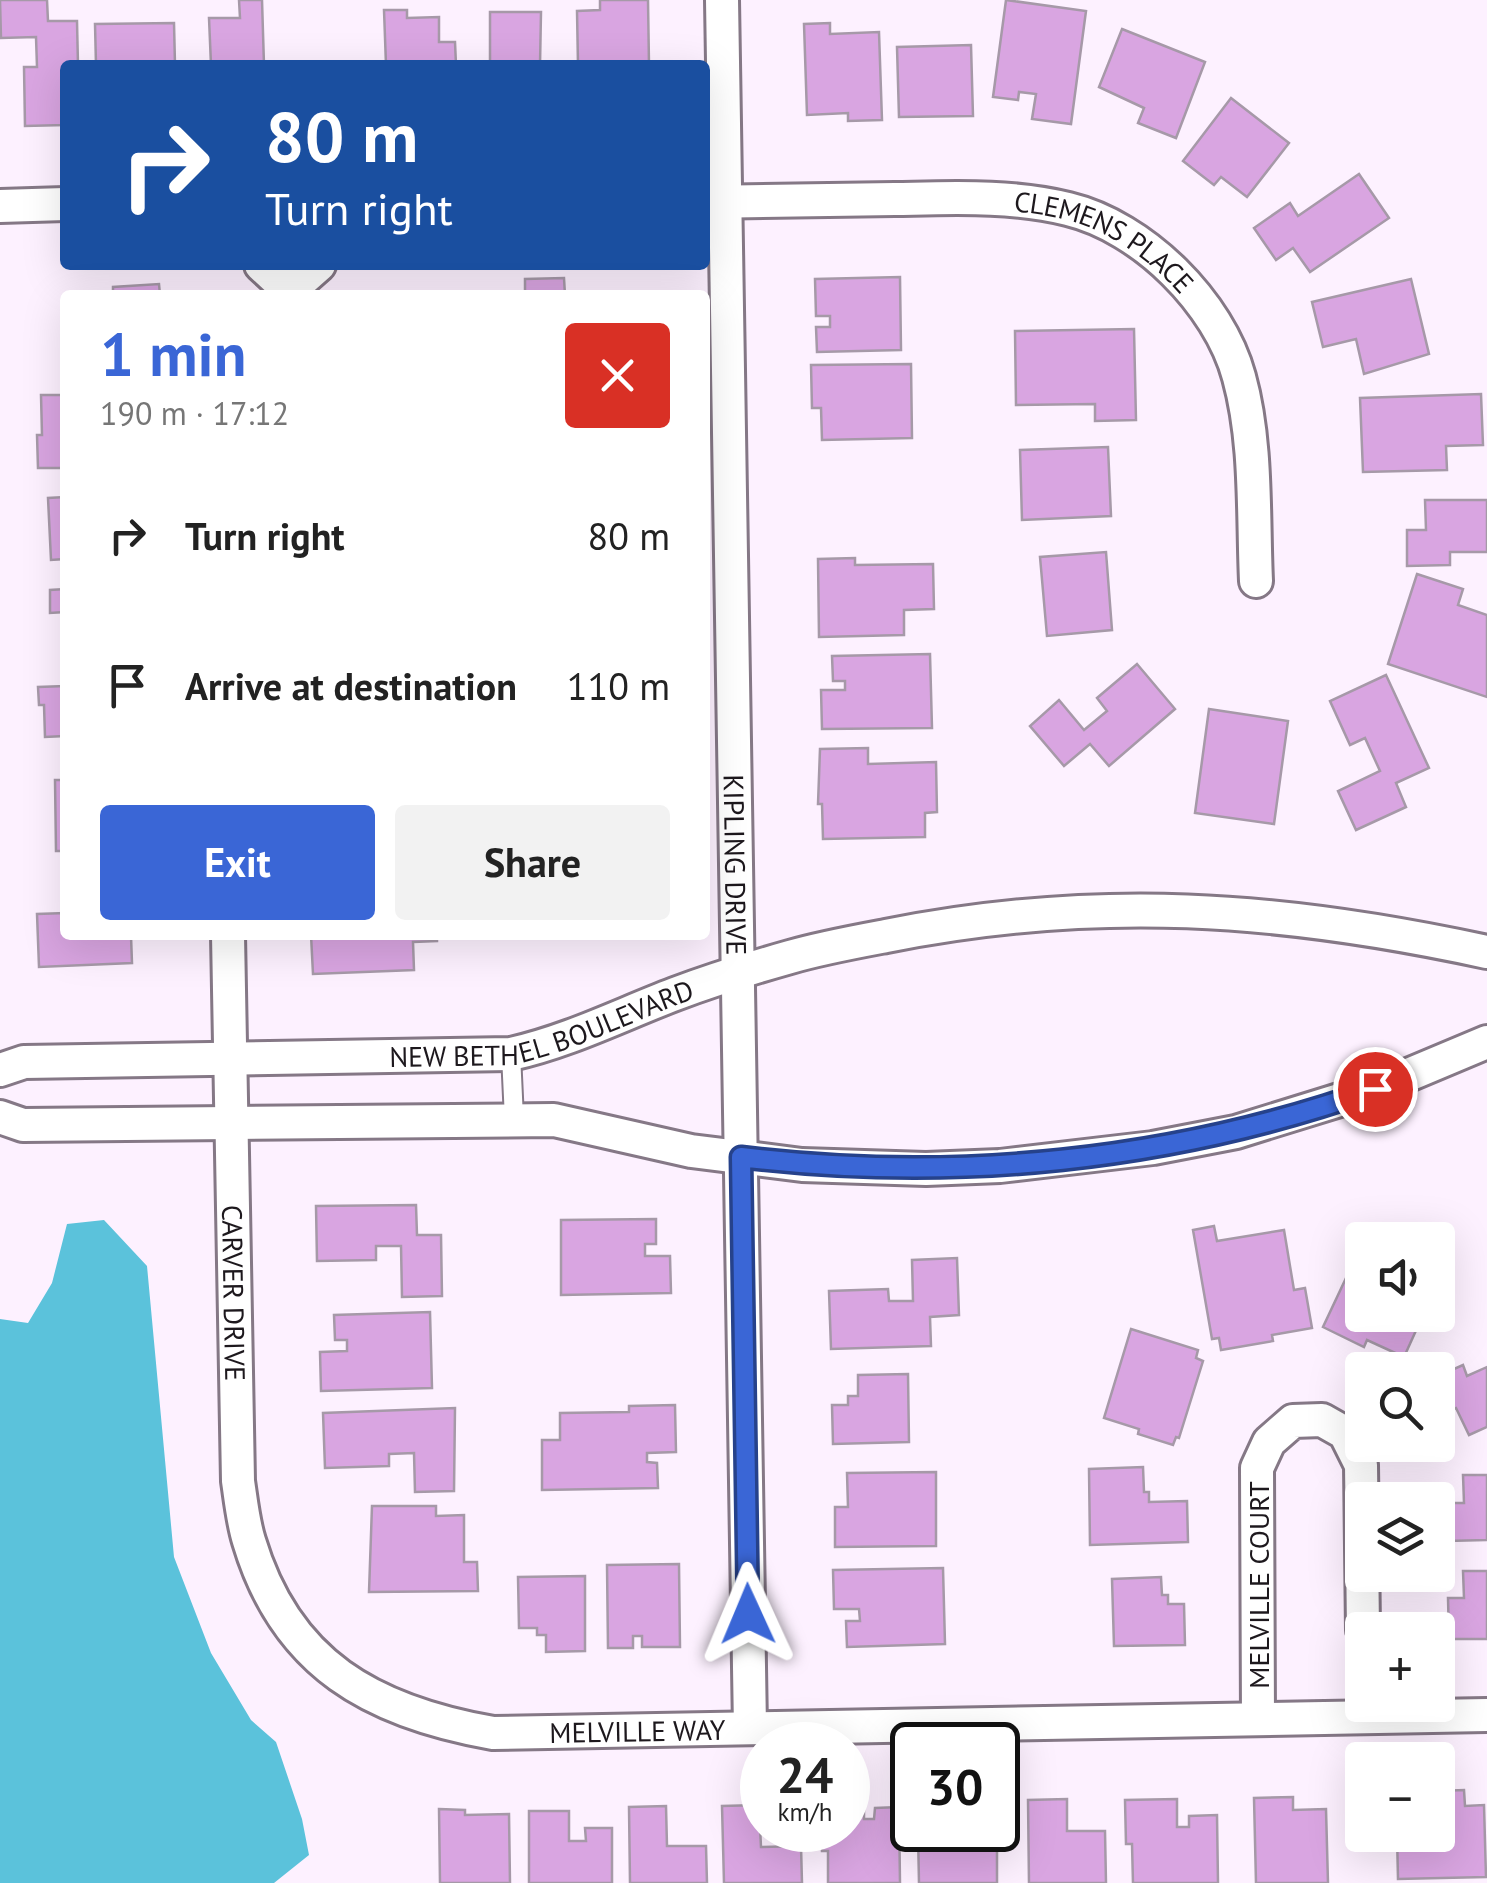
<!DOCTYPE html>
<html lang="en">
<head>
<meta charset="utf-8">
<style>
	:root { --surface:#fff; --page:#f2f2f2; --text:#222; --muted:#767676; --accent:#3a66d6 }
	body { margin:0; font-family:"PT Sans",sans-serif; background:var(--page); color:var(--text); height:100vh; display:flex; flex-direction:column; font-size:38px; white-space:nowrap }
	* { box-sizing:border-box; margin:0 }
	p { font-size:32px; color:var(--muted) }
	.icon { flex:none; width:55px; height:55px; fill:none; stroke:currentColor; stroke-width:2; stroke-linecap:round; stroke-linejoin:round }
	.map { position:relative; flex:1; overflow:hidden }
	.panel { position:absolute; left:60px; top:290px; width:650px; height:650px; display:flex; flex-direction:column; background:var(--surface); border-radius:10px; box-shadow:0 10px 40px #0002 }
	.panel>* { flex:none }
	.guide { position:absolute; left:60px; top:60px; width:650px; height:210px; border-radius:10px; box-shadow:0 10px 40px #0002; background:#1a4fa0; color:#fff; overflow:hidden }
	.controls { position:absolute; left:1345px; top:1222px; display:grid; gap:20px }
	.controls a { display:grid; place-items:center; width:110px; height:110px; border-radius:10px; background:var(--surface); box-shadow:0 10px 40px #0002; font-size:50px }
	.speed { position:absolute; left:740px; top:1722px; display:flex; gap:20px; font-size:50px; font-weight:700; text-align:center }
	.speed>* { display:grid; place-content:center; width:130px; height:130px; border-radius:50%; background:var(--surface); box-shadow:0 10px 40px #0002; line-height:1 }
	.speed small { font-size:25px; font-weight:400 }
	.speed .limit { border:5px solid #111; border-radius:15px; background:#fff; color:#111 }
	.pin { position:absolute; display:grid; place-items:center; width:85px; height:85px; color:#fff; margin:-42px; border:5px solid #fff; border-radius:50%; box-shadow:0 2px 10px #0007 }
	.me { position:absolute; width:110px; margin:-55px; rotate:359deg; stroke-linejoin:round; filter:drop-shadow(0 0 8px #0008) }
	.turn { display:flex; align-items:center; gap:35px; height:210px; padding:0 40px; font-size:45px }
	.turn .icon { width:130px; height:130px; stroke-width:2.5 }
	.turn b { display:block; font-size:70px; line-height:85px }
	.round { display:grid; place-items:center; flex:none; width:105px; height:105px; border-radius:10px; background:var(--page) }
	.headline { display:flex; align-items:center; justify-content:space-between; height:170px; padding:0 40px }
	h1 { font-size:60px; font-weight:600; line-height:75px; color:var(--accent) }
	.button { display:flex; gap:20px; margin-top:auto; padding:20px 40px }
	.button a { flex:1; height:115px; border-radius:10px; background:var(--accent); color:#fff; font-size:40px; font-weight:600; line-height:115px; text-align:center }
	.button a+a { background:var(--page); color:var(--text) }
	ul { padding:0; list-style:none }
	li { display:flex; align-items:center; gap:30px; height:150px; padding:0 40px }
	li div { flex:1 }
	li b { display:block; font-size:38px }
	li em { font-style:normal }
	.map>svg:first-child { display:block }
</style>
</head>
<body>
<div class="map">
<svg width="1487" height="1883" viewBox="0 0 1487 1883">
	<rect width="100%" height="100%" fill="#fdf1ff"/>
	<path fill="#5bc2db" d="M104 1220 147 1266 174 1557 211 1653 251 1720 276 1742 302 1819 309 1855 274 1883H0V1319L28 1323 52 1283 67 1224Z"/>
	<g fill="#d9a5e1" stroke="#a699a8" stroke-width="2.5">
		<path d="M0 0H47L48 21H77L78 65H65V125L25 126 24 67H37L36 37 1 38Z"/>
		<path d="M239 0H262L264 65H211L209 18H240Z"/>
		<path d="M600 0H648L649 65H578L577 11 600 10Z"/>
		<path d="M1006 0 1086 11 1071 124 1032 119 1036 94 1019 92 1018 100 993 97Z"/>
		<path d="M384 10H407V18L439 17V42H455L456 65H386Z"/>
		<path d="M490 12H541L540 65H490Z"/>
		<path d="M174 23 175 65H96L95 24Z"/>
		<path d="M830 23V34L879 32 882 120 848 121V113L807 115 804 24Z"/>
		<path d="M1122 29 1205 62 1176 138 1138 123 1144 108 1099 87Z"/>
		<path d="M971 45 973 116 899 117 897 47Z"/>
		<path d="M1231 98 1289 143 1247 197 1221 177 1214 185 1183 161Z"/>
		<path d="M1359 174 1389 218 1310 272 1293 248 1276 260 1254 228 1290 203 1298 216Z"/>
		<path d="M900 277 901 350 817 352 816 327H830V316H816L815 279Z"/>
		<path d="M564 278 565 295H525V279Z"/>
		<path d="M1411 279 1429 354 1364 374 1356 339 1323 347 1312 302Z"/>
		<path d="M159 284 160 295H78L113 293V287Z"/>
		<path d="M1134 329 1136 420 1095 421V404L1016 405 1015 331Z"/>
		<path d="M911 364 912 438 822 440 821 408H812L811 365Z"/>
		<path d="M1481 394 1483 445 1446 446 1447 470 1363 472 1360 398Z"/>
		<path d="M41 395H65V468H38L37 435H42Z"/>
		<path d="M1108 447 1111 516 1022 520 1020 450Z"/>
		<path d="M65 497V559L51 560 48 498Z"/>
		<path d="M1425 500H1487V552H1450V565L1407 566V530H1426Z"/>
		<path d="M1106 552 1112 630 1047 636 1040 557Z"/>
		<path d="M855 558V565L933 564 934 609 904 610V635L819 637 818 559Z"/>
		<path d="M1417 574 1463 589 1458 605 1487 615V697L1388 664Z"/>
		<path d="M65 589V612L50 613V590Z"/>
		<path d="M930 654 932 728 822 729 821 690H845V681H833L832 656Z"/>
		<path d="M1137 664 1175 709 1109 766 1090 744 1064 766 1030 726 1059 700 1084 730 1107 711 1097 698Z"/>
		<path d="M1386 675 1429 768 1396 783 1406 807 1356 830 1338 791 1380 771 1365 738 1350 745 1330 701Z"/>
		<path d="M65 686V736L45 737 44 705H39L38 687Z"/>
		<path d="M1209 709 1288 721 1274 824 1195 813Z"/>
		<path d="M868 748V764L936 762 937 812 925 813V837L823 839 822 804H818L820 749Z"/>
		<path d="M55 780H65V851H56Z"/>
		<path d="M65 913V935H153L131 936 132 963 39 967 37 914Z"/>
		<path d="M311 935H437V941L413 942 414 970 313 974Z"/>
		<path d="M416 1205 417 1235H441L442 1296 402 1297 401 1246H376V1260L317 1261 316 1206Z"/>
		<path d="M656 1219V1244H645V1256H670L671 1293 561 1295V1220Z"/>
		<path d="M1214 1226 1217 1241 1284 1230 1294 1290 1305 1288 1312 1328 1272 1335 1273 1341 1221 1350 1219 1338 1212 1339 1193 1230Z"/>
		<path d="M1362 1244V1315H1423L1404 1357 1367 1340 1364 1347 1323 1327Z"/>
		<path d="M957 1258 959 1315 930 1317 931 1346 831 1349 829 1291 888 1289 889 1301H913L912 1260Z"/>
		<path d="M430 1312 432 1388 321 1391 320 1352 347 1351V1340H335L334 1315Z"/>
		<path d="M1131 1329 1198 1350 1196 1358 1203 1361 1179 1438 1176 1437 1173 1445 1138 1434 1139 1429 1104 1418Z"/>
		<path d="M1463 1365 1467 1376 1487 1367V1427L1469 1435 1456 1408 1438 1415V1376Z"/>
		<path d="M908 1374 909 1442 833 1444 832 1405H848V1396H858V1375Z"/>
		<path d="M675 1405 676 1452 647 1453V1462L657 1463 658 1488 542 1490V1440H560V1413L629 1412V1406Z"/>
		<path d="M455 1408 454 1491 415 1492 414 1453 389 1454V1466L325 1468 323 1413Z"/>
		<path d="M1143 1467 1144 1492H1149V1502L1187 1501 1188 1542 1090 1545 1089 1469Z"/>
		<path d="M936 1472V1546L835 1547V1507H848L847 1473Z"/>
		<path d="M1463 1475H1487V1540L1447 1541 1446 1503H1464Z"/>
		<path d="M372 1506H436V1516L464 1515V1562H477L478 1591 369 1592Z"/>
		<path d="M679 1564 680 1647H642V1636H633V1648H608L607 1565Z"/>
		<path d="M943 1568 945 1644 847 1647 846 1621H860L859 1609H834L833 1570Z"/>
		<path d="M1463 1571H1487V1639H1449L1448 1598H1464Z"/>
		<path d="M585 1576V1651L546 1652V1635H537V1628H519L518 1577Z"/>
		<path d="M1161 1577 1162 1595H1168V1604H1184L1185 1645 1114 1646 1112 1579Z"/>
		<path d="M1464 1790 1465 1806 1484 1805 1486 1877 1398 1879 1397 1835H1438V1791Z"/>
		<path d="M1293 1797V1810L1326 1809 1328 1883H1256L1254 1798Z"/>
		<path d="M1067 1799V1831H1105L1106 1883H1029L1028 1800Z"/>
		<path d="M1177 1799V1827H1189V1816L1217 1815 1218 1883H1133L1132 1844H1126L1125 1800Z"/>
		<path d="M848 1803H864V1819H874L875 1808 899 1807 900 1883H828V1851H822V1830H848Z"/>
		<path d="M759 1805 761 1847 801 1846 802 1883H724L722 1806Z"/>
		<path d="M666 1806 667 1846H706L707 1883H630L629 1807Z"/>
		<path d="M439 1809 465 1810V1815L509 1814 510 1883H440Z"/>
		<path d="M529 1811H569V1841H586L585 1828H612V1883H529Z"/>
		<path d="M956 1830H997V1883H919L918 1833H956Z"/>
	</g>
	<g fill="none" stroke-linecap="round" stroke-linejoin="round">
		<defs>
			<path id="service" d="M511 1054 514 1119"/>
			<g id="minor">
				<path id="s1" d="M722 0 750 1728"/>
				<path id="s2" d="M705 202C768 201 831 200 895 199 953 198 1011 195 1068 209 1143 227 1219 303 1239 377 1257 442 1253 514 1256 581"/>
				<path d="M0 206 65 204"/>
				<path d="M261 265 288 290"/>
				<path d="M285 295 319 265"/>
				<path id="s3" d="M228 935 238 1481C241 1501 243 1522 249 1541 286 1665 373 1712 493 1733L1487 1715"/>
				<path id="s4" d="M0 1070 24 1062 511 1054C569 1041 620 1015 675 994 712 980 751 968 790 957 821 948 854 942 886 936 1096 894 1279 907 1487 952"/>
				<path d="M0 1117 23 1125 554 1120 691 1151 802 1165 926 1169 1000 1166 1153 1148 1236 1132 1375 1089 1487 1042"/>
				<path d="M1258 1719 1257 1468 1269 1442 1293 1421 1322 1420 1345 1433 1361 1465 1363 1630"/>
			</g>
		</defs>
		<use href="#service" stroke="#857886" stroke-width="22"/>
		<use href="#minor" stroke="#857886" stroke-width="38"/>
		<use href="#service" stroke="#fff" stroke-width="18"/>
		<use href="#minor" stroke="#fff" stroke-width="32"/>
	</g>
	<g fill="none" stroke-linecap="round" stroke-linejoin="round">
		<defs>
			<path id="route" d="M748 1614 741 1157C955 1183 1172 1161 1375 1089"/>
		</defs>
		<use href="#route" stroke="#26428b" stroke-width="25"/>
		<use href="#route" stroke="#3a66d6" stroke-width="18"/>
	</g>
	<g text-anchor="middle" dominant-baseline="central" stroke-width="8" stroke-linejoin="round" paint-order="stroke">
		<g font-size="28" fill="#1d181d" stroke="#fff">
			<text stroke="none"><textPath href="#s2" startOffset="410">CLEMENS PLACE</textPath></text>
			<text stroke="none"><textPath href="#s1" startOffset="865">KIPLING DRIVE</textPath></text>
			<text stroke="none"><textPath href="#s4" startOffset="548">NEW BETHEL BOULEVARD</textPath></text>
			<text stroke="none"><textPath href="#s3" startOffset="358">CARVER DRIVE</textPath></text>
			<text transform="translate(1258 1585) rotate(-90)">MELVILLE COURT</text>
			<text stroke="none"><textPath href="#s3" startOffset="1082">MELVILLE WAY</textPath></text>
		</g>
	</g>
</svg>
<div class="controls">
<a><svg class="icon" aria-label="sound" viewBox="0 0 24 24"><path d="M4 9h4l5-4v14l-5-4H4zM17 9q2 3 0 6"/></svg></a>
<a><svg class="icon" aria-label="search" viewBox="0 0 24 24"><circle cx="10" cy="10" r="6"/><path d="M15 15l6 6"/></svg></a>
<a><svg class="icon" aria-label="layers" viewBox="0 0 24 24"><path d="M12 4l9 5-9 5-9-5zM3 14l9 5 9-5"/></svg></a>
<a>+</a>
<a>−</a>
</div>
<div class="speed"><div>24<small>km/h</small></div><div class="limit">30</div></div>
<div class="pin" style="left:1375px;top:1089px;background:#d93025"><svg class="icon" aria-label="arrive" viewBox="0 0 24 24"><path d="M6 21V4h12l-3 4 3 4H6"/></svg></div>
<svg class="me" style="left:748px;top:1614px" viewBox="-20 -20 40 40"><path d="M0-17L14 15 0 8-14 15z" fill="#3a66d6" stroke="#fff" stroke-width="4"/></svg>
<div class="guide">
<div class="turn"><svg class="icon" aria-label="right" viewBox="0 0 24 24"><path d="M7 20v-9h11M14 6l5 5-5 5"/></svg><div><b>80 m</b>Turn right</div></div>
</div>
<section class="panel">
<div class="headline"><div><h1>1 min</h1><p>190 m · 17:12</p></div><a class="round" style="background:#d93025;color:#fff"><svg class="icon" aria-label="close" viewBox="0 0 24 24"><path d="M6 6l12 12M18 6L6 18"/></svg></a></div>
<ul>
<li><svg class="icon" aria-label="right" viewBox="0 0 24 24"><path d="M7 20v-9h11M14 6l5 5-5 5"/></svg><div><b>Turn right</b></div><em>80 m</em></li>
<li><svg class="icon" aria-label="arrive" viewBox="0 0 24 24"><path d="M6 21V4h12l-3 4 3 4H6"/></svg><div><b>Arrive at destination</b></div><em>110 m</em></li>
</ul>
<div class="button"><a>Exit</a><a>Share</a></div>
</section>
</div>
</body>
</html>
